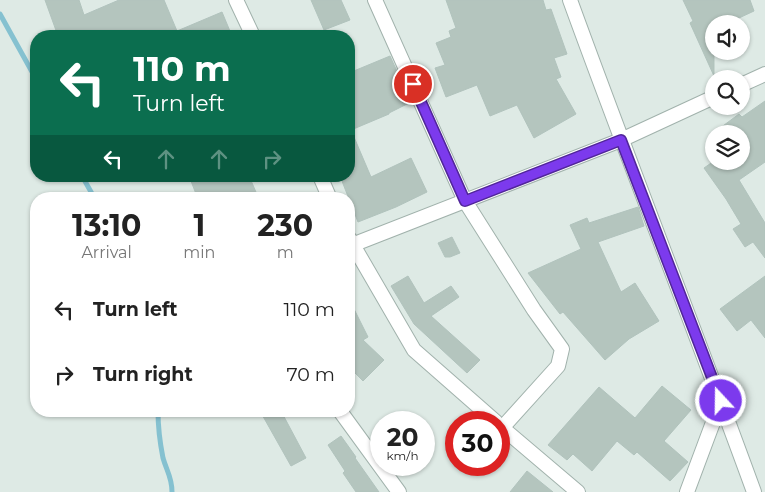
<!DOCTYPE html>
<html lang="en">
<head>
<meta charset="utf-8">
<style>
	:root { --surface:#fff; --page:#f2f2f2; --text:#222; --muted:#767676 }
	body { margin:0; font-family:Montserrat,sans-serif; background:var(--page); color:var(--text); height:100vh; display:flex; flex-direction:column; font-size:19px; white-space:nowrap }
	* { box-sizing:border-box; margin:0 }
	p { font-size:16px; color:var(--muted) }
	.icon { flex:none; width:28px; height:28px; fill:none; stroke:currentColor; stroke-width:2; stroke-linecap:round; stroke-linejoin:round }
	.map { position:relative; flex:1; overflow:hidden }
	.panel { position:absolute; left:30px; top:192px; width:325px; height:225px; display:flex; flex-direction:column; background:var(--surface); border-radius:20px; box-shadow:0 1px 4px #0004 }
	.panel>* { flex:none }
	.hud { position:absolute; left:30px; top:30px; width:325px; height:152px; border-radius:20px; box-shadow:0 1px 4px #0004; background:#0b6e4f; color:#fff; overflow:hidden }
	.tools { position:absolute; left:705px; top:15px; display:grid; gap:10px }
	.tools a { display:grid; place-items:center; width:45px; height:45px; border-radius:50%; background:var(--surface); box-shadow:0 1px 4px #0004; font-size:25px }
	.speed { position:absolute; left:370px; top:411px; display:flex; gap:10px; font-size:25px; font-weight:700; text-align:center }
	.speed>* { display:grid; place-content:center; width:65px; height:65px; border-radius:50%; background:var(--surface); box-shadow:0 1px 4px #0004; line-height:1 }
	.speed small { font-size:12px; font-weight:400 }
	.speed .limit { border:8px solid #d22; background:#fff; color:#111 }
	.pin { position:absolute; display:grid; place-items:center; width:42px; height:42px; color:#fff; margin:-21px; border:2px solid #fff; border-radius:50%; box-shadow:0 1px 5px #0007 }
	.me { position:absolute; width:55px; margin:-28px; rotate:339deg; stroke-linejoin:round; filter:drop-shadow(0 0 4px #0008) }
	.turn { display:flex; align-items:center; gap:18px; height:105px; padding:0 20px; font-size:22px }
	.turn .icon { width:65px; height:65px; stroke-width:2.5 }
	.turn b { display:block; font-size:35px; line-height:42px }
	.lanes { display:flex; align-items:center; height:48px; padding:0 20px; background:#0003; justify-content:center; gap:25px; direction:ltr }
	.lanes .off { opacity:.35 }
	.eta { display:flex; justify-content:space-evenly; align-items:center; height:85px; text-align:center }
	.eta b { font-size:30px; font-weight:700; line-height:35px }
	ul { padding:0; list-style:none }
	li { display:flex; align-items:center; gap:15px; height:65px; padding:0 20px }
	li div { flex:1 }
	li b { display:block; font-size:19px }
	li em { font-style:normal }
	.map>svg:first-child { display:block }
</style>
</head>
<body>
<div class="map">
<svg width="765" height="492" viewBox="0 0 765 492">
	<rect width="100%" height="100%" fill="#deeae5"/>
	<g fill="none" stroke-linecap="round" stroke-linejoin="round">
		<g stroke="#85c1d0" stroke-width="5">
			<path d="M0 14 36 79"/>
			<path d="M82 176 95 199"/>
			<path d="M158 411C158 427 160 443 163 458 167 472 172 477 172 492"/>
		</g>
	</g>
	<g fill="#b4c5be" stroke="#b1c3bd">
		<path d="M45 0H79L84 15 119 0H164L177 31 222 12 232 36H58Z"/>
		<path d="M311 0H341L350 20 324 30Z"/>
		<path d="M446 0H543L546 10 551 9 567 54 554 58 561 77 556 79 576 114 534 138 517 105 490 116 477 85 446 97 435 68 445 65 436 43 451 37 449 31 456 28Z"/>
		<path d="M683 0H750L754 11 726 24H714V76L690 23 693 21Z"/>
		<path d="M390 56 411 102 389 113V114L351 130 371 177 411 158 427 192 396 207 358 222 340 176H349V91L353 89 349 73Z"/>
		<path d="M765 101V162L739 180 765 223V258L753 242 745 247 733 229 741 224 726 199 704 168 714 161H741V134H712L739 114 742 117Z"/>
		<path d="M189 176H249L259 199H198Z"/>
		<path d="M638 207 644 226 598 242 621 292 635 283 659 321 629 339 605 360 563 312 560 314 528 273 581 249 570 225 587 218 589 223Z"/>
		<path d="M452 237 460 253 450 257H445L438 243Z"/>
		<path d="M408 276 424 303 451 286 459 297 431 316 480 360 467 373 414 324 391 286Z"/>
		<path d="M765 276V338L751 320 737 331 720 309Z"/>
		<path d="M349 299 368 337 363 340 384 360 363 381 349 367Z"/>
		<path d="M662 386 691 410 664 441 688 462 670 481 637 452 634 455 617 441 592 471 573 454 567 460 548 445 599 387 635 418Z"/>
		<path d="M260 411H281L306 458 291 466Z"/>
		<path d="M341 436 356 457 355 458 379 492H356L343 473 345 471 328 445Z"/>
		<path d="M527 471 553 492H510Z"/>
	</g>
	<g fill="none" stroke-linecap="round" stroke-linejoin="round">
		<defs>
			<g id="minor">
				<path d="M236 0 253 36"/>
				<path d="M375 0 465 201 534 310 562 349 558 366 502 428"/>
				<path d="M570 0C630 165 694 327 754 492"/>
				<path d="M741 85 765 74"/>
				<path d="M320 176 330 199"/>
				<path d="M349 238 414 350 496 422"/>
				<path d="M352 245 621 140 714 97"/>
				<path d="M340 411 399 492"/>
				<path d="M499 425 578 492"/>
				<path d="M687 492 721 401"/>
			</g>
		</defs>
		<use href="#minor" stroke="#a1b2ac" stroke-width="16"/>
		<use href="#minor" stroke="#fff" stroke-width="14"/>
	</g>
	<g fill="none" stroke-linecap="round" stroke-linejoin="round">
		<defs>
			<path id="route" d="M413 84 465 201 621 140 721 401"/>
		</defs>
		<use href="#route" stroke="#51269a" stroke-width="12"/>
		<use href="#route" stroke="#7c3aed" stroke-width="9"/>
	</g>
</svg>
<div class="tools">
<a><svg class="icon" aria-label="sound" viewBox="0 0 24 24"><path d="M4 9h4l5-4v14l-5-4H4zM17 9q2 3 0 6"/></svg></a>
<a><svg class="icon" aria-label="search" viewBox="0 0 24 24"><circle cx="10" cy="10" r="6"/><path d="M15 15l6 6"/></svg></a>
<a><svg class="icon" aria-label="layers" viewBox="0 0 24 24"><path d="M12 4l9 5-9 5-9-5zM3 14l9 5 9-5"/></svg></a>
</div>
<div class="speed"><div>20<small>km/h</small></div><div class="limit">30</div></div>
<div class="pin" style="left:413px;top:84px;background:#d93025"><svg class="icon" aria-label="arrive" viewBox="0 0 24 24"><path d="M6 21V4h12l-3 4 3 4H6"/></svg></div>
<svg class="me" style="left:721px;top:401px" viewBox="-20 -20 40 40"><circle r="17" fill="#7c3aed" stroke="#fff" stroke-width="3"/><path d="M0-11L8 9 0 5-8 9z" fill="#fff"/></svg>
<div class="hud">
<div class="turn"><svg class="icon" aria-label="left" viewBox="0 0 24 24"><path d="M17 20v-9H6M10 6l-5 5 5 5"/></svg><div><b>110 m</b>Turn left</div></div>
<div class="lanes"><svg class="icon" aria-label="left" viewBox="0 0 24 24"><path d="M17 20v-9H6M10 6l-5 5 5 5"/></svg><svg class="icon off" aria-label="ahead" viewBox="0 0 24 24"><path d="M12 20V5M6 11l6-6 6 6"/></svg><svg class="icon off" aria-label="ahead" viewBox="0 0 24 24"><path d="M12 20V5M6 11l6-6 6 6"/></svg><svg class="icon off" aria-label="right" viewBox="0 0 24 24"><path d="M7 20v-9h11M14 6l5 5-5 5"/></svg></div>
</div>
<section class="panel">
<div class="eta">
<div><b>13:10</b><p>Arrival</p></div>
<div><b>1</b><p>min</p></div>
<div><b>230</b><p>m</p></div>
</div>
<ul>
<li><svg class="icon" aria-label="left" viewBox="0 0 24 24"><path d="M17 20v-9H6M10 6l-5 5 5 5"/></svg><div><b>Turn left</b></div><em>110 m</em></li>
<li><svg class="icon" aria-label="right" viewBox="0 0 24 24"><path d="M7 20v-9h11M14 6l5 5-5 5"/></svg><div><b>Turn right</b></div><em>70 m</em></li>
</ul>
</section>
</div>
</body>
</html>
